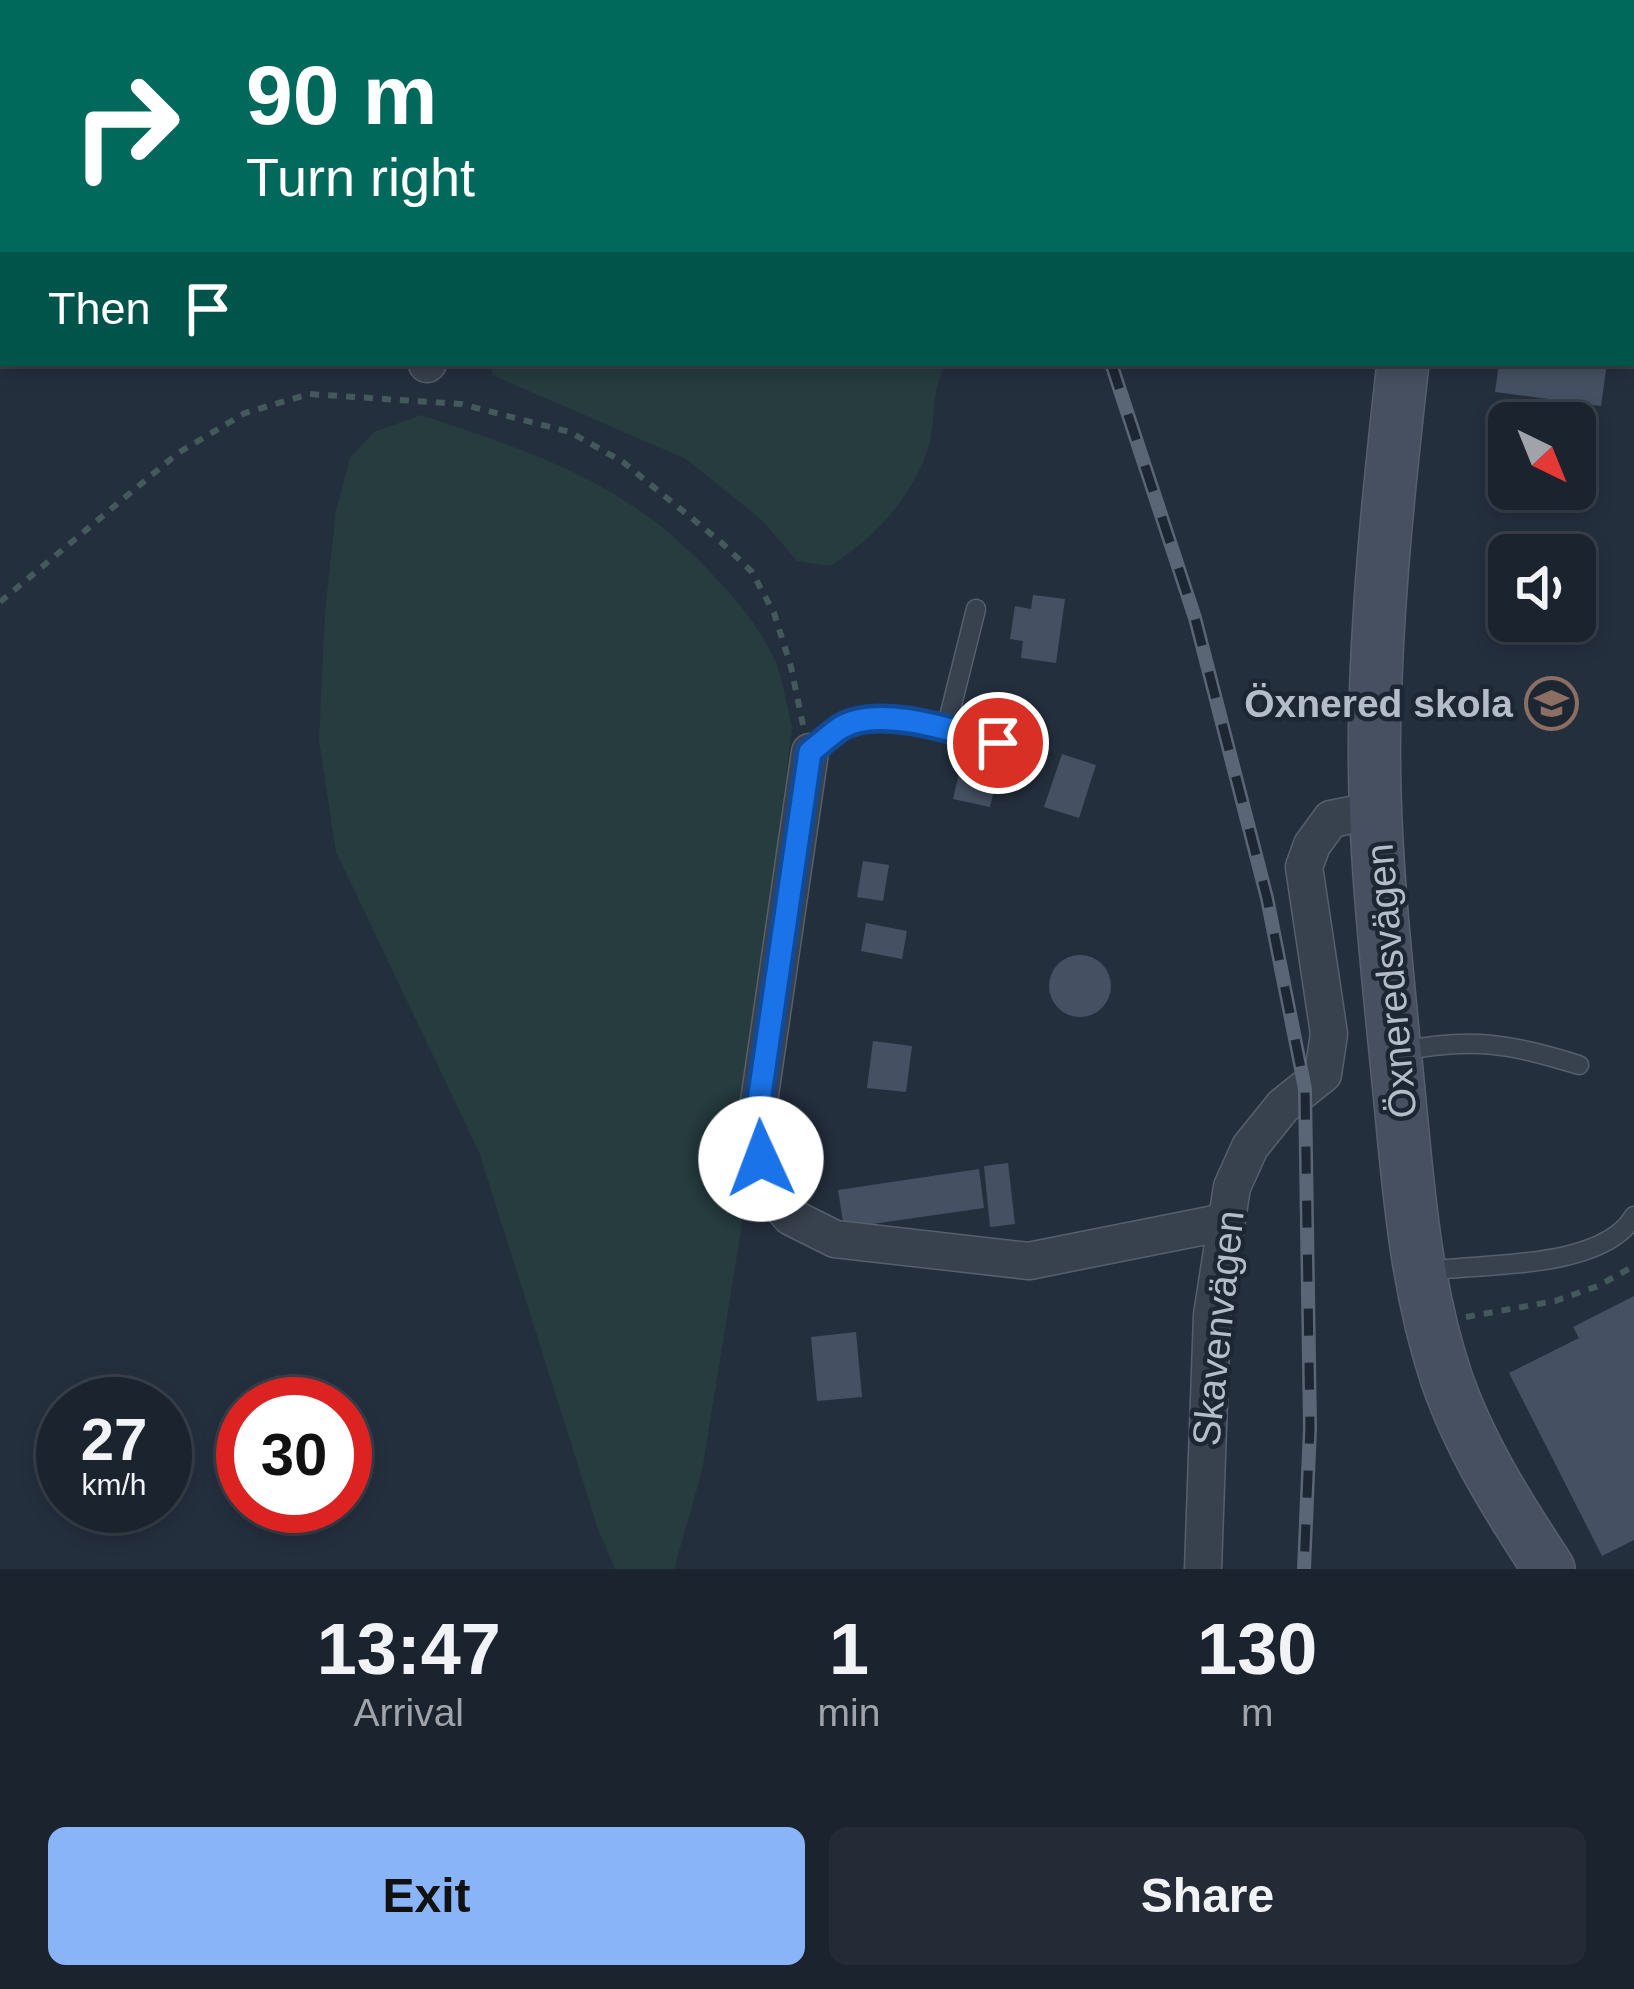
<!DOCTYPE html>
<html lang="en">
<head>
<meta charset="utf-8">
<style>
	:root { --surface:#1b232e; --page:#242b36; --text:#f1f3f6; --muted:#a0a4aa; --line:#39404a; --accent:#8ab4f8 }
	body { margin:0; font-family:Helvetica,sans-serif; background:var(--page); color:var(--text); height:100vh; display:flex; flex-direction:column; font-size:45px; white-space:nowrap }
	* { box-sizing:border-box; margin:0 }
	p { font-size:39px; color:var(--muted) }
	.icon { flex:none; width:66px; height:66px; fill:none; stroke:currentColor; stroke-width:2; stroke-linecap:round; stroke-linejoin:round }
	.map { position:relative; height:1569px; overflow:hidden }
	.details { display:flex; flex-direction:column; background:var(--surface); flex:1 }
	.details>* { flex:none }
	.hud { position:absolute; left:0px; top:0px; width:1635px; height:366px; box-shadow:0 6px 18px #0003,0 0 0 3px var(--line); background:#00695c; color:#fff; overflow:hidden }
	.needle { width:78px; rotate:137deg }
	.fabs { position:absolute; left:1488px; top:402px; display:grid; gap:24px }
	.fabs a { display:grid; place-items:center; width:108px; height:108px; border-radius:18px; background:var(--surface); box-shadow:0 6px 18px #0003,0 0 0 3px var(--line); font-size:60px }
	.speed { position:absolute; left:36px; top:1377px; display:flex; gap:24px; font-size:60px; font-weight:700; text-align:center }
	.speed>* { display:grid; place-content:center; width:156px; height:156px; border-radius:50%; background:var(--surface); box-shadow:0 6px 18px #0003,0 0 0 3px var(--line); line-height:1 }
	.speed small { font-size:30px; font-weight:400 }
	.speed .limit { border:18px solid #d22; background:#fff; color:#111 }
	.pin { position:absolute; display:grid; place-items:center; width:102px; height:102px; color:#fff; margin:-51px; border:6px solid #fff; border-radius:50%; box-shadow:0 3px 12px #0007 }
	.me { position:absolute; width:132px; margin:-66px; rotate:358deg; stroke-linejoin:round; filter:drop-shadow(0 0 9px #0008) }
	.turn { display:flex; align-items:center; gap:42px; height:252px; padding:0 48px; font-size:54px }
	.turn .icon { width:156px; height:156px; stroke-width:2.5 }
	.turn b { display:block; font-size:84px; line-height:102px }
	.then { display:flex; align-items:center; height:114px; padding:0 48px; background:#0003; gap:24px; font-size:45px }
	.eta { display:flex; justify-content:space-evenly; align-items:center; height:204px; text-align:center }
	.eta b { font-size:72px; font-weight:700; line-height:84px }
	.primary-button { display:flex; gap:24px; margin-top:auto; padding:24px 48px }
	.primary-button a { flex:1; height:138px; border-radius:18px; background:var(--accent); color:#111; font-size:48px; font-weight:700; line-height:138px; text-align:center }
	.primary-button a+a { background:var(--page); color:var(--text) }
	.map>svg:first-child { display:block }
</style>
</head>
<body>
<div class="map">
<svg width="1634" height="1569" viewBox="0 0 1634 1569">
	<rect width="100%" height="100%" fill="#242f3e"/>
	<g fill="#263c3f">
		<path d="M501 0H964L965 3H500Z"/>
		<path d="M492 363H947C931 387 936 418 929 445 914 496 874 539 830 566L797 561 763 521 686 459 492 375Z"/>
		<path d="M421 415C540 455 626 481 714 576 740 604 762 630 777 665 784 685 787 707 792 728L742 1131 748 1187 702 1471 674 1569H615L598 1529 479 1152 336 852 319 740 325 612 336 511 350 458 374 432Z"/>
	</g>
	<g fill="#455162">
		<path d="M1499 363H1607L1601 406 1495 392Z"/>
		<path d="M1033 595 1065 599 1056 663 1021 658 1023 641 1010 639 1015 606 1031 609Z"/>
		<path d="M1062 754 1096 765 1079 818 1044 807Z"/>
		<path d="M962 761 999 769 990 807 953 799Z"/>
		<path d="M863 861 889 865 883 901 857 897Z"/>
		<path d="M866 923 907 931 902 959 861 951Z"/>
		<circle cx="1080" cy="986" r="31"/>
		<path d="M873 1041 912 1046 906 1092 867 1088Z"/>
		<path d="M1008 1163 1015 1224 990 1227 984 1166Z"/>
		<path d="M979 1169 984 1208 844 1228 838 1190Z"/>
		<path d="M1634 1296V1540L1602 1556 1509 1373 1579 1338 1573 1327Z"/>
		<path d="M856 1332 862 1397 817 1401 811 1337Z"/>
	</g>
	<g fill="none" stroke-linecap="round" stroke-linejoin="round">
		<defs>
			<g id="lane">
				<path d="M946 729 976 609"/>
				<path d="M810 752C820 744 830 734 840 728 880 704 957 732 998 743"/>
				<path d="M1396 1052C1473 1037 1506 1043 1579 1065"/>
				<path d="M1446 1269C1498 1264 1605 1266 1634 1216"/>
			</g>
			<g id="street">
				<path d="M459 3 460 0"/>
				<path d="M427 364 428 363"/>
				<path d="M810 752 755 1129 767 1189 791 1217 835 1239 1029 1261 1225 1222"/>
				<path d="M1203 1569 1212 1315 1232 1187 1250 1147 1283 1106 1323 1074 1329 1034 1304 867 1312 845 1331 819 1377 810"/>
			</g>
			<g id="secondary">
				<path d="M1423 0V3"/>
				<path d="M1403 363C1390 478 1378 593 1375 708 1371 832 1386 958 1398 1081 1408 1182 1414 1280 1446 1377 1470 1447 1509 1508 1549 1569"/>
			</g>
		</defs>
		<use href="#lane" stroke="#565f6c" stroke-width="21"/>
		<use href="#street" stroke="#565f6c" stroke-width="39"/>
		<use href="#secondary" stroke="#565f6c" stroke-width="54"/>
		<g stroke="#44595c" stroke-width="6" stroke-dasharray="9 9" stroke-linecap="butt">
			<path d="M8 3 9 0"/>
			<path d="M0 38 3 25"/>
			<path d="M0 602 178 453 245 413 309 394 461 404 570 432 623 462 722 543 752 572 774 613 791 667 803 725"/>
			<path d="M1466 1317 1555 1301 1598 1286 1634 1266"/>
		</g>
		<use href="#lane" stroke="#38414e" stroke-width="18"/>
		<use href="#street" stroke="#38414e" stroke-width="36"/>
		<use href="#secondary" stroke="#465061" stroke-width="51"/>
		<defs>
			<g id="rail">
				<path d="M992 0 993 3"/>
				<path d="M1111 363 1195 618 1267 898 1305 1089 1310 1428 1304 1569"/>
			</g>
		</defs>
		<use href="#rail" stroke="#5a6575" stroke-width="14"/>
		<use href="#rail" stroke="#1d2633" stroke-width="9" stroke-dasharray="27" stroke-linecap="butt"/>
	</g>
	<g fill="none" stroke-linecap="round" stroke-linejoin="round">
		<defs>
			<path id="route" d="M761 1159 755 1129 810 752C820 744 830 735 840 728 879 704 957 732 998 743"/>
		</defs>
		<use href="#route" stroke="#114b97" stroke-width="30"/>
		<use href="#route" stroke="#1a73e8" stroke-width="21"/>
	</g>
	<defs>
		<symbol id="school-ring" viewBox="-11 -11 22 22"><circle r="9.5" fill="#1d2633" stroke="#8d6e63" stroke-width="1.5"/><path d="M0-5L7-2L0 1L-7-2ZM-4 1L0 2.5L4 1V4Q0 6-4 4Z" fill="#8d6e63"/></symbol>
	</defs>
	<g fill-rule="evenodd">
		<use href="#school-ring" x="1522" y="674" width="59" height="59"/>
	</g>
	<g text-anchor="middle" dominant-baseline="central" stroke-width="9" stroke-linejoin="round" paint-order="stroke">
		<g font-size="39" font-weight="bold" fill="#b4bcc9" stroke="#1d2633" text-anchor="end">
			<text x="1513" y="703">Öxnered skola</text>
		</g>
		<g font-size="39" fill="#b4bcc9" stroke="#1d2633">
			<text transform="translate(1391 981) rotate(-95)">Öxneredsvägen</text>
			<text transform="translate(1218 1328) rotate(-84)">Skavenvägen</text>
		</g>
	</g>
</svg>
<div class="fabs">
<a><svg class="needle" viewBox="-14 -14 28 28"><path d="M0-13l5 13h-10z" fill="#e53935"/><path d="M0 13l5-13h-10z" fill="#a0a4aa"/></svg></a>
<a><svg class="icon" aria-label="sound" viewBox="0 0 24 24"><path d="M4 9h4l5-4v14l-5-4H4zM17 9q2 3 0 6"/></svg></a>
</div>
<div class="speed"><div>27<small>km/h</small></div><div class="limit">30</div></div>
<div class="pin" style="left:998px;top:743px;background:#d93025"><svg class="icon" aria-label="arrive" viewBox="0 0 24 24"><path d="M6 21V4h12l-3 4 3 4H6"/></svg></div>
<svg class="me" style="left:761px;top:1159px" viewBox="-20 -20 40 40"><circle r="19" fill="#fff"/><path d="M0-13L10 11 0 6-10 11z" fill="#1a73e8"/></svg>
<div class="hud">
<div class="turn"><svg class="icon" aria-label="right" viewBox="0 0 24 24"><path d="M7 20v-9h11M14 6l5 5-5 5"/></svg><div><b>90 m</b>Turn right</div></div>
<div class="then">Then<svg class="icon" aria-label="arrive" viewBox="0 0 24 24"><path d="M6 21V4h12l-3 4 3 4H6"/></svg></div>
</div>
</div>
<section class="details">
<div class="eta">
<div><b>13:47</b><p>Arrival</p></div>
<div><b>1</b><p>min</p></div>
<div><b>130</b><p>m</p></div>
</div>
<div class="primary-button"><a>Exit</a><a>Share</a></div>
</section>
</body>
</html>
